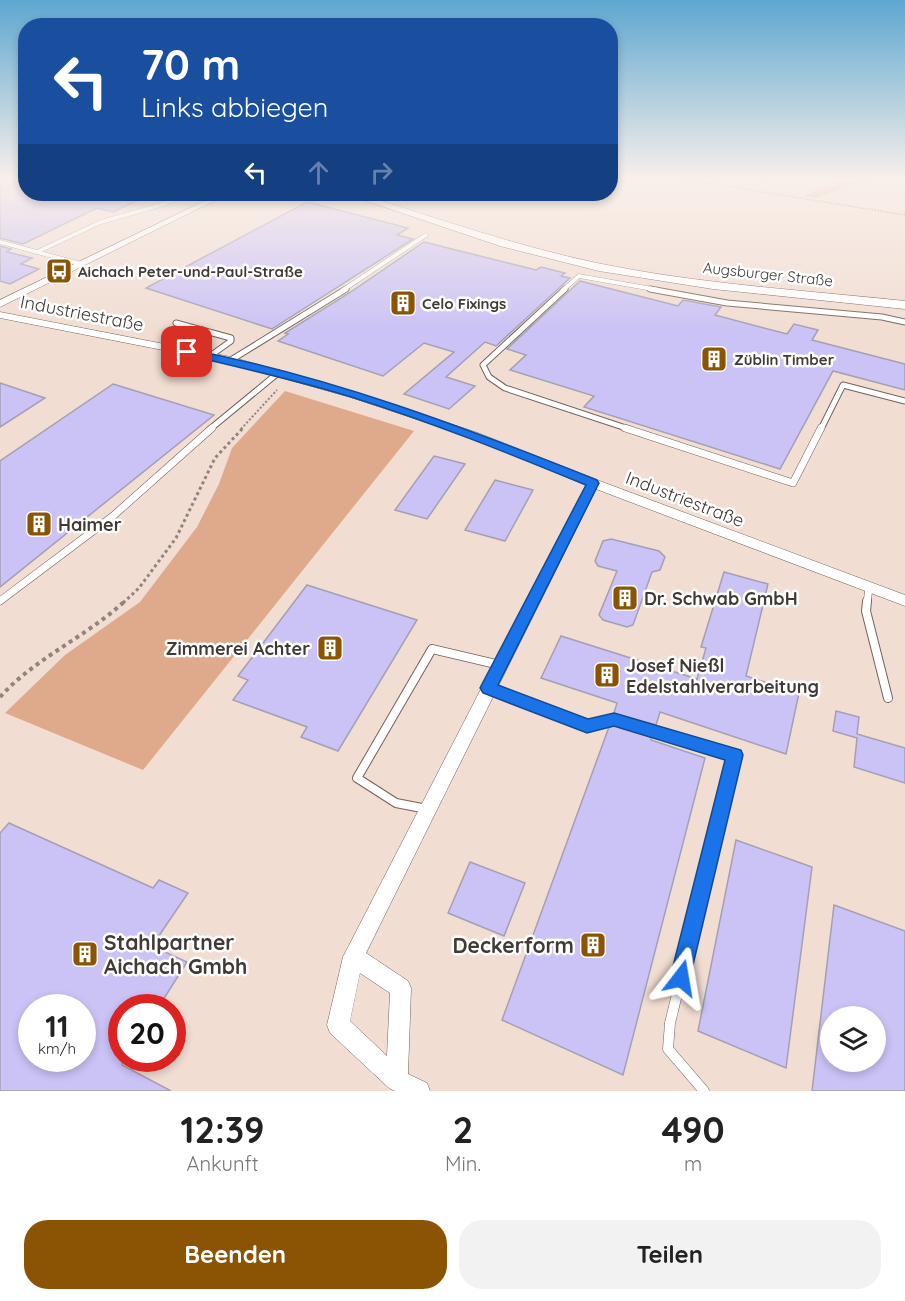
<!DOCTYPE html>
<html lang="de">
<head>
<meta charset="utf-8">
<style>
	:root { --surface:#fff; --page:#f2f2f2; --text:#222; --muted:#767676; --accent:#8a5404 }
	body { margin:0; font-family:Quicksand,sans-serif; background:var(--page); color:var(--text); height:100vh; display:flex; flex-direction:column; font-size:22px; white-space:nowrap }
	* { box-sizing:border-box; margin:0 }
	p { font-size:20px; color:var(--muted) }
	.icon { flex:none; width:33px; height:33px; fill:none; stroke:currentColor; stroke-width:2; stroke-linecap:round; stroke-linejoin:round }
	.map { position:relative; height:1091px; overflow:hidden }
	.side { display:flex; flex-direction:column; background:var(--surface); flex:1 }
	.side>* { flex:none }
	.banner { position:absolute; left:18px; top:18px; width:600px; height:183px; border-radius:24px; box-shadow:0 3px 9px #0003; background:#1a4fa0; color:#fff; overflow:hidden }
	.buttons { position:absolute; left:820px; top:1006px; display:grid; gap:12px }
	.buttons a { display:grid; place-items:center; width:66px; height:66px; border-radius:50%; background:var(--surface); box-shadow:0 3px 9px #0003; font-size:30px }
	.speed { position:absolute; left:18px; top:994px; display:flex; gap:12px; font-size:30px; font-weight:700; text-align:center }
	.speed>* { display:grid; place-content:center; width:78px; height:78px; border-radius:50%; background:var(--surface); box-shadow:0 3px 9px #0003; line-height:1 }
	.speed small { font-size:15px; font-weight:400 }
	.speed .limit { border:9px solid #d22; background:#fff; color:#111 }
	.pin { position:absolute; display:grid; place-items:center; width:51px; height:51px; color:#fff; margin:-26px; border-radius:12px; box-shadow:0 3px 9px #0006 }
	.me { position:absolute; width:66px; margin:-33px; rotate:14deg; stroke-linejoin:round; filter:drop-shadow(0 0 4px #0008) }
	.turn { display:flex; align-items:center; gap:21px; height:126px; padding:0 24px; font-size:27px }
	.turn .icon { width:78px; height:78px; stroke-width:2.5 }
	.turn b { display:block; font-size:42px; line-height:51px }
	.lanes { display:flex; align-items:center; height:57px; padding:0 24px; background:#0003; justify-content:center; gap:30px; direction:ltr }
	.lanes .off { opacity:.35 }
	.eta { display:flex; justify-content:space-evenly; align-items:center; height:102px; text-align:center }
	.eta b { font-size:36px; font-weight:800; line-height:42px }
	.primary-button { display:flex; gap:12px; margin-top:auto; padding:12px 24px }
	.primary-button a { flex:1; height:69px; border-radius:24px; background:var(--accent); color:#fff; font-size:24px; font-weight:800; line-height:69px; text-align:center }
	.primary-button a+a { background:var(--page); color:var(--text) }
	.map>svg:first-child { display:block }
</style>
</head>
<body>
<div class="map">
<svg width="905" height="1091" viewBox="0 0 905 1091">
	<rect width="100%" height="100%" fill="#f1ddd2"/>
	<g fill="#dfaa8b">
		<path d="M842 179H868L817 198 804 196Z"/>
		<path d="M285 391 414 431 143 770 5 713 65 655 140 602 197 527 219 484 232 448Z"/>
	</g>
	<g fill="#cbc2f6" stroke="#a3a0b3" stroke-width="1.5" fill-rule="evenodd">
		<path d="M0 179H26V194H150L113 212 97 208 23 244 0 238Z"/>
		<path d="M307 202 408 228 397 235 413 239 272 329 146 288Z"/>
		<path d="M424 242 536 270 541 267 565 273 561 276 570 278 496 346 485 342 446 377 475 386 449 409 404 394 454 352 424 343 383 376 278 341 288 334 285 333 349 293Z"/>
		<path d="M0 246 11 249 7 252 32 258 21 264 39 269 10 284 0 281Z"/>
		<path d="M580 281 678 306 683 300 721 307 715 315 787 334 794 324 818 330 812 340 905 364V390L833 371 780 469 584 407 594 396 510 370 526 355 507 349Z"/>
		<path d="M0 383 45 398 0 427Z"/>
		<path d="M113 384 214 415 0 587V461Z"/>
		<path d="M434 456 465 464 427 519 395 510Z"/>
		<path d="M495 480 533 490 505 541 465 530Z"/>
		<path d="M611 539 659 551 665 557 660 570 652 572 633 625 627 627 603 620 599 615 617 571 598 566 595 561 603 541Z"/>
		<path d="M724 572 768 584 746 676 799 693 786 754 660 712 656 725 614 713 617 703 541 678 561 636 697 679 706 648 701 647Z"/>
		<path d="M307 585 417 620 338 751 301 737 307 727 233 700 248 680 238 676Z"/>
		<path d="M836 711 859 717 857 734 905 748V783L854 767 857 738 833 731Z"/>
		<path d="M614 726 651 737V740L705 758 623 1075 502 1020 609 727Z"/>
		<path d="M9 823 153 888 159 880 188 893 152 946 187 962 158 1008H122V1065L171 1091H0V833ZM32 1008H82V1059H32Z"/>
		<path d="M736 840 812 867 786 1068 698 1031Z"/>
		<path d="M470 862 525 883 504 936 448 913Z"/>
		<path d="M834 905 905 931V1091H812ZM831 1017H876V1062H831Z"/>
	</g>
	<g fill="none" stroke-linecap="round" stroke-linejoin="round">
		<defs>
			<g id="lane-far4">
				<path d="M0 242 81 264"/>
				<path d="M37 252 101 222 164 204 185 194"/>
				<path d="M343 290 426 235"/>
				<path d="M563 290 579 276 658 290"/>
			</g>
			<g id="lane-far3">
				<path d="M565 289 483 365 489 377 505 388 629 429"/>
				<path d="M650 289 727 303 882 317 905 322"/>
				<path d="M176 323 231 338V341L210 356"/>
				<path d="M231 360 346 289"/>
				<path d="M210 429 278 373"/>
				<path d="M821 429 843 385 905 401"/>
			</g>
			<g id="lane-far2">
				<path d="M625 428 793 483 821 428"/>
				<path d="M0 601 113 516 212 428"/>
				<path d="M867 603 869 588"/>
			</g>
			<g id="lane-far1">
				<path d="M867 601 866 611 888 698"/>
				<path d="M488 688 587 726 614 719 735 755 719 820"/>
				<path d="M427 809 396 803 357 778 432 649 500 665"/>
			</g>
			<path id="lane" d="M704 1091 668 1049 670 1023 720 818"/>
			<g id="street">
				<path d="M219 194H228L0 307V300Z"/>
				<path d="M0 312 231 357 358 393 478 433 597 480 905 595V606L596 489 366 953 408 981 411 988 408 1074 427 1083 430 1091H395L389 1088 330 1033 327 1025 343 957 586 485 470 437 350 397 229 363 0 318ZM360 973 390 993 387 1056 350 1021Z"/>
			</g>
			<path id="secondary" d="M346 194H360C439 219 516 246 597 263 698 284 802 290 905 301V309L713 289 599 271 500 246Z"/>
		</defs>
		<use href="#lane-far4" stroke="#746359" stroke-width="4.5"/>
		<use href="#lane-far3" stroke="#746359" stroke-width="7"/>
		<use href="#lane-far2" stroke="#746359" stroke-width="8"/>
		<use href="#lane-far1" stroke="#746359" stroke-width="10"/>
		<use href="#lane" stroke="#746359" stroke-width="11"/>
		<use href="#street" stroke="#746359" stroke-width="1"/>
		<use href="#secondary" stroke="#746359" stroke-width="1"/>
		<g stroke="#92847c" stroke-width="1.5" stroke-dasharray="1.5 1.5" stroke-linecap="butt">
			<path d="M682 179 905 215"/>
			<path d="M326 194 339 198"/>
		</g>
		<path stroke="#92847c" stroke-width="2" stroke-dasharray="2 2" stroke-linecap="butt" d="M241 429 277 390"/>
		<path stroke="#92847c" stroke-width="3" stroke-dasharray="3 3" stroke-linecap="butt" d="M123 603 139 588 176 538 215 458 243 428"/>
		<path stroke="#92847c" stroke-width="4" stroke-dasharray="4 4" stroke-linecap="butt" d="M0 697C35 658 86 637 125 601"/>
		<use href="#lane-far4" stroke="#fff" stroke-width="4"/>
		<use href="#lane-far3" stroke="#fff" stroke-width="5"/>
		<use href="#lane-far2" stroke="#fff" stroke-width="7"/>
		<use href="#lane-far1" stroke="#fff" stroke-width="8"/>
		<use href="#lane" stroke="#fff" stroke-width="10"/>
		<use href="#street" fill="#fff" fill-rule="evenodd"/>
		<use href="#secondary" fill="#fff" fill-rule="evenodd"/>
	</g>
	<linearGradient id="sky" x2="0" y2="1"><stop stop-color="#5ea7d0"/><stop offset="0.54" stop-color="#f9f0eb"/><stop offset="1" stop-color="#f9f0eb" stop-opacity="0"/></linearGradient>
	<rect width="905" height="332" fill="url(#sky)"/>
	<path fill="#1a73e8" stroke="#114b97" stroke-width="1.5" d="M187 349C329 376 464 427 597 480L599 483 498 685 588 719 614 713 741 750 743 755 688 986 681 989 673 986 670 978 725 760 614 726 587 733 483 693 480 688 586 485C508 453 431 422 351 397 296 380 239 367 183 354V350Z"/>
	<defs>
		<symbol id="bus-square" viewBox="-11 -11 22 22"><rect x="-9" y="-9" width="18" height="18" rx="4" fill="#8a5404" stroke="#fff"/><path d="M-5-6H5V4H4V6H2V4H-2V6H-4V4H-5ZM-3.5-4V0h7V-4ZM-3.5 1.2v1.5H-2V1.2ZM2 1.2v1.5H3.5V1.2Z" fill="#fff"/></symbol>
		<symbol id="building-square" viewBox="-11 -11 22 22"><rect x="-9" y="-9" width="18" height="18" rx="4" fill="#8a5404" stroke="#fff"/><path d="M-4-6H4V6H1V3H-1V6H-4ZM-2.5-4.3h1.7v1.8h-1.7ZM.8-4.3h1.7v1.8H.8ZM-2.5-1h1.7V.8h-1.7ZM.8-1h1.7V.8H.8Z" fill="#fff"/></symbol>
	</defs>
	<g fill-rule="evenodd">
		<use href="#bus-square" x="44" y="256" width="30" height="30"/>
		<use href="#building-square" x="388" y="288" width="30" height="30"/>
		<use href="#building-square" x="699" y="344" width="30" height="30"/>
		<use href="#building-square" x="24" y="509" width="30" height="30"/>
		<use href="#building-square" x="610" y="583" width="30" height="30"/>
		<use href="#building-square" x="315" y="633" width="30" height="30"/>
		<use href="#building-square" x="592" y="660" width="30" height="30"/>
		<use href="#building-square" x="578" y="930" width="30" height="30"/>
		<use href="#building-square" x="70" y="939" width="30" height="30"/>
	</g>
	<g text-anchor="middle" dominant-baseline="central" stroke-width="5" stroke-linejoin="round" paint-order="stroke">
		<g font-size="15" font-weight="bold" fill="#413934" stroke="#fff" text-anchor="start">
			<text x="78" y="271">Aichach Peter-und-Paul-Straße</text>
			<text x="422" y="303">Celo Fixings</text>
			<text x="734" y="359">Züblin Timber</text>
		</g>
		<g font-size="15" fill="#413934" stroke="#fff">
			<text transform="translate(768 274) rotate(6)">Augsburger Straße</text>
		</g>
		<g font-size="18" fill="#413934" stroke="#fff">
			<text transform="translate(82 313) rotate(11)">Industriestraße</text>
			<text transform="translate(685 499) rotate(21)">Industriestraße</text>
		</g>
		<g font-size="18" font-weight="bold" fill="#413934" stroke="#fff" text-anchor="start">
			<text x="58" y="524">Haimer</text>
			<text x="644" y="598">Dr. Schwab GmbH</text>
			<text x="310" y="648" text-anchor="end">Zimmerei Achter</text>
			<text x="626" y="665">Josef Nießl<tspan x="626" dy="21">Edelstahlverarbeitung</tspan></text>
		</g>
		<g font-size="21" font-weight="bold" fill="#413934" stroke="#fff" text-anchor="start">
			<text x="104" y="942">Stahlpartner<tspan x="104" dy="24">Aichach Gmbh</tspan></text>
			<text x="574" y="945" text-anchor="end">Deckerform</text>
		</g>
	</g>
</svg>
<div class="buttons">
<a><svg class="icon" aria-label="layers" viewBox="0 0 24 24"><path d="M12 4l9 5-9 5-9-5zM3 14l9 5 9-5"/></svg></a>
</div>
<div class="speed"><div>11<small>km/h</small></div><div class="limit">20</div></div>
<div class="pin" style="left:187px;top:352px;background:#d93025"><svg class="icon" aria-label="arrive" viewBox="0 0 24 24"><path d="M6 21V4h12l-3 4 3 4H6"/></svg></div>
<svg class="me" style="left:681px;top:978px" viewBox="-20 -20 40 40"><path d="M0-17L14 15 0 8-14 15z" fill="#1a73e8" stroke="#fff" stroke-width="4"/></svg>
<div class="banner">
<div class="turn"><svg class="icon" aria-label="left" viewBox="0 0 24 24"><path d="M17 20v-9H6M10 6l-5 5 5 5"/></svg><div><b>70 m</b>Links abbiegen</div></div>
<div class="lanes"><svg class="icon" aria-label="left" viewBox="0 0 24 24"><path d="M17 20v-9H6M10 6l-5 5 5 5"/></svg><svg class="icon off" aria-label="ahead" viewBox="0 0 24 24"><path d="M12 20V5M6 11l6-6 6 6"/></svg><svg class="icon off" aria-label="right" viewBox="0 0 24 24"><path d="M7 20v-9h11M14 6l5 5-5 5"/></svg></div>
</div>
</div>
<section class="side">
<div class="eta">
<div><b>12:39</b><p>Ankunft</p></div>
<div><b>2</b><p>Min.</p></div>
<div><b>490</b><p>m</p></div>
</div>
<div class="primary-button"><a>Beenden</a><a>Teilen</a></div>
</section>
</body>
</html>
